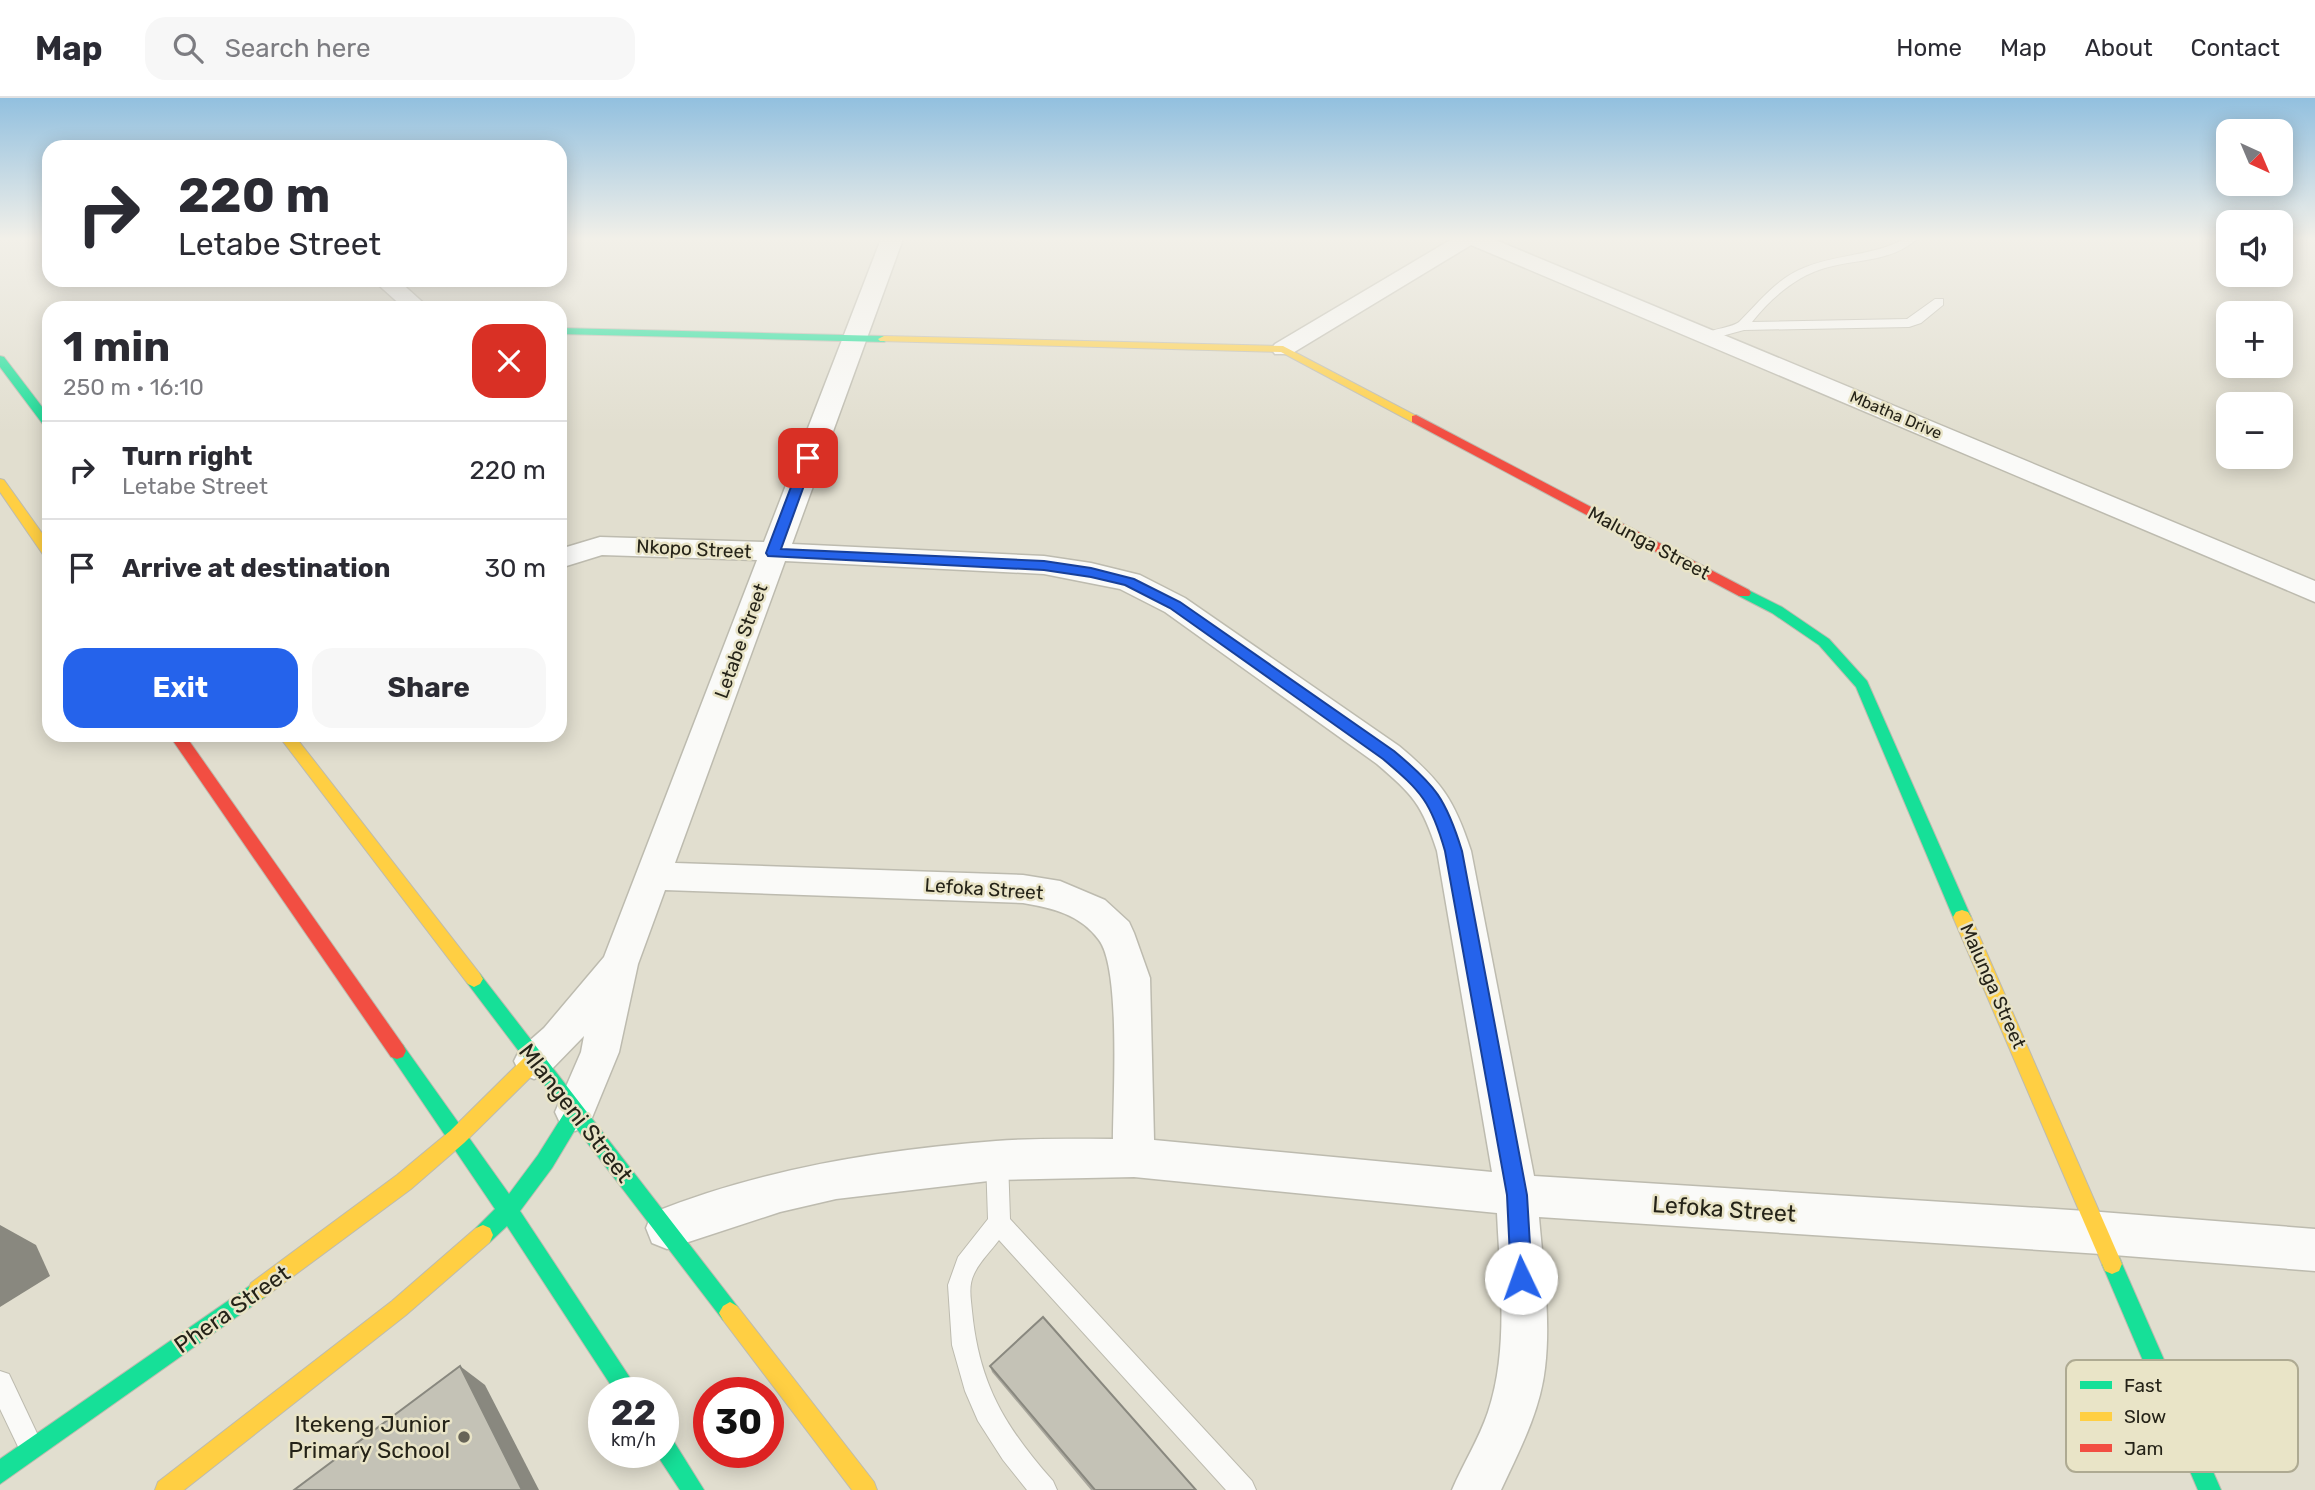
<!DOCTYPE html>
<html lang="en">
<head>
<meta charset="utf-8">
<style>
	:root { --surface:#fff; --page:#f7f7f7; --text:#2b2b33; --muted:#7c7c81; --line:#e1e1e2; --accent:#2563eb }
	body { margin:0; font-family:Rubik,sans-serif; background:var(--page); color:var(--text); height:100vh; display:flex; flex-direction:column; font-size:26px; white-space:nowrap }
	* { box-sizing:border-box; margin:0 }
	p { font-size:23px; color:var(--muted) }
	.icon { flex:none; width:38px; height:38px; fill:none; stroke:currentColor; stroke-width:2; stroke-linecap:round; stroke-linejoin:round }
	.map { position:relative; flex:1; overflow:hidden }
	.side { position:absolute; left:42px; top:203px; width:525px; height:441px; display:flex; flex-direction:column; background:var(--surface); border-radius:21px; box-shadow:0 4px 18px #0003 }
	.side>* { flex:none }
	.guide { position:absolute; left:42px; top:42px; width:525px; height:147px; border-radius:21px; box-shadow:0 4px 18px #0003; background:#fff; color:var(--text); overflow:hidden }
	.needle { width:46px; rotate:136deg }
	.fabs { position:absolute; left:2216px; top:21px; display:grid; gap:14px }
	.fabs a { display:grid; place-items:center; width:77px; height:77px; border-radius:14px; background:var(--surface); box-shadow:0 4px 18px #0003; font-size:35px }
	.speed { position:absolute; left:588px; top:1279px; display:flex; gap:14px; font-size:35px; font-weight:700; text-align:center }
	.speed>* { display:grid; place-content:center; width:91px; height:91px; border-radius:50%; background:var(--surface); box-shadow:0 4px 18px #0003; line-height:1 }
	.speed small { font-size:18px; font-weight:400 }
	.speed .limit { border:10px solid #d22; background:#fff; color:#111 }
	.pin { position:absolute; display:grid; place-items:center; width:60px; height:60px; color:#fff; margin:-30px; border-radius:14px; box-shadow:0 4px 10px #0006 }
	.me { position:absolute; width:77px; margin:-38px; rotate:357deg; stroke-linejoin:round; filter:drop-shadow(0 0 5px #0008) }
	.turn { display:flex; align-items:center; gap:24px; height:147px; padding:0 21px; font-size:32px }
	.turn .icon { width:91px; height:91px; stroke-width:2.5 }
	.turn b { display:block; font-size:49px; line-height:60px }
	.round { display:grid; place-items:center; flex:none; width:74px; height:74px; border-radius:21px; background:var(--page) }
	.headline { display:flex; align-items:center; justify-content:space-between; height:119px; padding:0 21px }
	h1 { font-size:42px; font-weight:700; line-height:52px }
	.primary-button { display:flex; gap:14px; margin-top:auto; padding:14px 21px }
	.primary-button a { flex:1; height:80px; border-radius:21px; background:var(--accent); color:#fff; font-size:28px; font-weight:700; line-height:80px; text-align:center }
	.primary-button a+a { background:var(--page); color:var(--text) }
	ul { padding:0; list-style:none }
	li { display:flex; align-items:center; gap:21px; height:98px; padding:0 21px; border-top:2px solid var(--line) }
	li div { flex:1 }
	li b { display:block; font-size:26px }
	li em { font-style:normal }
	header { display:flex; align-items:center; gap:42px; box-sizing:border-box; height:98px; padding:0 35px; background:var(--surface); border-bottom:2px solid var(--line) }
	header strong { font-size:33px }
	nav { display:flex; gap:38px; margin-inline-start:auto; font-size:24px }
	.search { width:490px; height:63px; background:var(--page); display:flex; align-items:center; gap:18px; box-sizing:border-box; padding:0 24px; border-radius:21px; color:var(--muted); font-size:26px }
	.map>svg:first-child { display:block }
</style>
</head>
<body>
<header>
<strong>Map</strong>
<div class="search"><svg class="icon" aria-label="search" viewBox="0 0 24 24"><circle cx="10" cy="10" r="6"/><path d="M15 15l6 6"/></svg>Search here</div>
<nav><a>Home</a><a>Map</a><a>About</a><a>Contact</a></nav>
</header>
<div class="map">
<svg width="2315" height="1392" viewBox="0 0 2315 1392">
	<rect width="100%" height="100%" fill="#e1decf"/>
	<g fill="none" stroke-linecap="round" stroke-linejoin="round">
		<defs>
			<g id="lane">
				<path d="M1904 141H1917C1892 164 1855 161 1825 170 1796 178 1770 201 1752 224L1907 221 1935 201H1943V207L1921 225 1909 229 1744 232 1707 242 1701 238C1711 230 1734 230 1740 223 1760 203 1778 179 1806 169 1838 156 1873 158 1904 141Z"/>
				<path d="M997 1052 1005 1055 1008 1062 1010 1121 1252 1383 1256 1392H1226L999 1142C991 1153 980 1163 974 1176 968 1188 971 1201 972 1213 979 1286 1005 1329 1053 1383L1057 1392H1027L1003 1362 978 1323 965 1293 952 1247 948 1187 958 1159 988 1121 986 1062 989 1055Z"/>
				<path d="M0 1273 9 1276 43 1348 40 1357 31 1360 22 1357 0 1311Z"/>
			</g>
			<g id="street">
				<path d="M881 141H903L792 446 1044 458 1091 465 1140 477 1185 500 1399 648C1441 683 1454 701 1471 753L1534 1078 2101 1114 2315 1131V1173L2101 1156 1539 1119C1543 1168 1551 1221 1545 1270 1540 1314 1519 1353 1501 1392H1452C1463 1366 1479 1341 1488 1314 1509 1251 1500 1180 1497 1115L1134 1079 997 1082 836 1101 780 1114 667 1151 652 1145 646 1130 652 1115C761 1071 879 1052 996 1043 1035 1040 1074 1041 1113 1041 1113 1000 1121 871 1099 842 1080 816 1052 810 1023 805L665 792 638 866 619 954 589 1027 575 1033 561 1027 555 1014 581 954 584 938 548 975 534 981 520 975 514 963 520 951 544 930 604 859 757 462 602 457 560 470V451L600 439 764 444ZM785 463 1044 476 1120 491 1165 514 1377 666C1413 697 1422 706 1437 753L1492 1074 1154 1042 1150 880 1134 835 1129 824 1105 802 1060 783 1023 777 675 765Z"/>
				<path d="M1452 141H1493L2315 483V504L1471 147 1291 256H1275L1271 251 1275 246Z"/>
				<path d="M373 182H398L429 210H404Z"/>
			</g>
			<g id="fast">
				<path d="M560 230 884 238 890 241 884 244 560 236Z"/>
				<path d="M0 258 4 259 49 318V330L45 329 0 269Z"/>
				<path d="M1744 490 1782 509 1829 541 1867 583 1971 819 1968 824 1962 826 1956 824 1953 819 1856 589 1819 547 1772 515 1739 498 1737 495Z"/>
				<path d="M474 873 480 876 737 1208 741 1215 737 1222 730 1226 723 1222 576 1030 552 1070 520 1113 640 1295H616L507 1128 490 1144 483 1147 476 1144 473 1137 476 1130 495 1111 388 953 391 947 397 945 403 947 509 1096 538 1057 565 1014 468 886 465 881 468 876Z"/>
				<path d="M2112 1156 2119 1159 2221 1392H2198L2102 1166 2105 1159Z"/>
				<path d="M258 1182 265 1185 268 1192 265 1199 0 1386V1361Z"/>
				<path d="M663 1336 671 1339 704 1392H680L655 1354H663Z"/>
			</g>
			<g id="slow">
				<path d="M884 238 1283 248 1422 321 1416 325 1412 324 1281 254 880 243 878 241Z"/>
				<path d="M0 381 4 382 49 445V459L44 458 0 394Z"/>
				<path d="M278 637H294L480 876 483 881 480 886 474 889 468 886Z"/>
				<path d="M1962 812 1968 814 1971 819 2119 1159 2122 1166 2119 1173 2112 1176 2105 1173 1953 819 1956 814Z"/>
				<path d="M534 955 541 957 543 963 541 969 464 1045 411 1091 265 1199 258 1202 251 1199 248 1192 251 1185 397 1077 450 1033 527 957Z"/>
				<path d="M483 1127 490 1130 493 1137 490 1144 406 1217 184 1392H155L158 1384 392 1203 476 1130Z"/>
				<path d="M730 1204 737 1208 874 1384 877 1392H852L723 1222 719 1215 723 1208Z"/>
			</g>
			<g id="jam">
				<path d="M1416 317 1749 492 1751 495 1749 498H1739L1412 324V318Z"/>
				<path d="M169 637H185L403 947 406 953 403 959 397 961 391 959Z"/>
			</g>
		</defs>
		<use href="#lane" stroke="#bdbbaf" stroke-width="2"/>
		<use href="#street" stroke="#bdbbaf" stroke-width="3"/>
		<use href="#fast" stroke="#bdbbaf" stroke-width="2"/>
		<use href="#slow" stroke="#bdbbaf" stroke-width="2"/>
		<use href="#jam" stroke="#bdbbaf" stroke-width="2"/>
		<use href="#lane" fill="#fafaf8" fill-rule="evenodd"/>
		<use href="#street" fill="#fafaf8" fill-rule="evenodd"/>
		<use href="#fast" fill="#16e098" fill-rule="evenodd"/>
		<use href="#slow" fill="#ffcf43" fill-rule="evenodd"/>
		<use href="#jam" fill="#f24e42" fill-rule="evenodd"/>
	</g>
	<path fill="#a9a79d" d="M990 1268 1196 1392H1091L992 1274Z"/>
	<g fill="#89887f">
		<path d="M0 1127 36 1147 50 1178 0 1209Z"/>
		<path d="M460 1268 485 1287 539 1392H522Z"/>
	</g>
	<g fill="#c4c2b6" stroke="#89887f" stroke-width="2">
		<path d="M1043 1219 1196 1392H1095L990 1268Z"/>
		<path d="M460 1268 522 1392H294Z"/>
	</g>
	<linearGradient id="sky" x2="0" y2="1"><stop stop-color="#92c0df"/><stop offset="0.42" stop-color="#f2f0e9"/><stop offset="1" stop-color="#f2f0e9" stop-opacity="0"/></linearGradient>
	<rect width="2315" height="335" fill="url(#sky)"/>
	<path fill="#2563eb" stroke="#184099" stroke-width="2" d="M808 356 814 360 781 451 1044 463 1091 470 1134 481 1180 504 1394 653C1436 688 1446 701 1462 753L1527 1097 1532 1180 1529 1187 1521 1190 1514 1187 1511 1180 1507 1097 1445 753C1431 704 1422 694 1383 661L1170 510 1125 487 1091 479 1044 472 768 458 766 455 802 360Z"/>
	<circle fill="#676458" stroke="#e9e4c7" stroke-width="2.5" cx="464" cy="1339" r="7"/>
	<g text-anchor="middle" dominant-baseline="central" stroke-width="5" stroke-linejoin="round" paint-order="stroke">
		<g font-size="16" fill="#252318" stroke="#e9e4c7">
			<text transform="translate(1896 317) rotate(23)">Mbatha Drive</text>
		</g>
		<g font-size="19" fill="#252318" stroke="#e9e4c7">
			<text transform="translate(1649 445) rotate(28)">Malunga Street</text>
			<text transform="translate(694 451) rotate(3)">Nkopo Street</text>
			<text transform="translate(741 543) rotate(-70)">Letabe Street</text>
			<text transform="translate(984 791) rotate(4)">Lefoka Street</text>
			<text transform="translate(1993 888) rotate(66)">Malunga Street</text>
		</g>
		<g font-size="23" fill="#252318" stroke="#e9e4c7">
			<text transform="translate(576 1015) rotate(52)">Mlangeni Street</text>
			<text transform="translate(1724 1111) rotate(4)">Lefoka Street</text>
			<text transform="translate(232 1211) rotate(-35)">Phera Street</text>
		</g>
		<g font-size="23" fill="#252318" stroke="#e9e4c7" text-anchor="end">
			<text x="450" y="1326">Itekeng Junior<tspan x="450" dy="26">Primary School</tspan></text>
		</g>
	</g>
	<rect x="2066" y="1262" width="232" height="112" rx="10" fill="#e9e4c7" stroke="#aeaa92" stroke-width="2"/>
	<rect x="2080" y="1283" width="32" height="8" fill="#16e098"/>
	<rect x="2080" y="1314" width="32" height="9" fill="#ffcf43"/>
	<rect x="2080" y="1346" width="32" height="8" fill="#f24e42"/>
	<g font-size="19" fill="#252318">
		<text x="2124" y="1294">Fast</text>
		<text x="2124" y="1325">Slow</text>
		<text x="2124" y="1357">Jam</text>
	</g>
</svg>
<div class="fabs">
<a><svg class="needle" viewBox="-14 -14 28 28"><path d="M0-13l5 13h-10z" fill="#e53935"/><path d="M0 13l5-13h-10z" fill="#7c7c81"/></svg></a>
<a><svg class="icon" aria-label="sound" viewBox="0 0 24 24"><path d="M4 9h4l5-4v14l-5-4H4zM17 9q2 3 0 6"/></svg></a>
<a>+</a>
<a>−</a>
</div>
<div class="speed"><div>22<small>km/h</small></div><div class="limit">30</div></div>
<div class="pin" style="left:808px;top:360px;background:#d93025"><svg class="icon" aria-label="arrive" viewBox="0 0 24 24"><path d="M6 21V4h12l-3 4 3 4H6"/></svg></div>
<svg class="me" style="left:1521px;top:1180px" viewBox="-20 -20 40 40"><circle r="19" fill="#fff"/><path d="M0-13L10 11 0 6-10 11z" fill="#2563eb"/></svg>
<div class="guide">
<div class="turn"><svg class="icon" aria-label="right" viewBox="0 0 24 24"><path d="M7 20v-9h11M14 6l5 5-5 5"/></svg><div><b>220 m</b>Letabe Street</div></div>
</div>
<section class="side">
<div class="headline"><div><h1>1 min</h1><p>250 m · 16:10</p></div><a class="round" style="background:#d93025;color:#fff"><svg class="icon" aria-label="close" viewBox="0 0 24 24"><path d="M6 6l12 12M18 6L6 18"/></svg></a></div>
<ul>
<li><svg class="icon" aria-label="right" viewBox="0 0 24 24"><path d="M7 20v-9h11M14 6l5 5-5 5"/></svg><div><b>Turn right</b><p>Letabe Street</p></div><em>220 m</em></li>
<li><svg class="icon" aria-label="arrive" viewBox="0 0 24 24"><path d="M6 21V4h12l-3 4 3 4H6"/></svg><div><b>Arrive at destination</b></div><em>30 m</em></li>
</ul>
<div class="primary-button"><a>Exit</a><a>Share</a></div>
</section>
</div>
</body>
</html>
